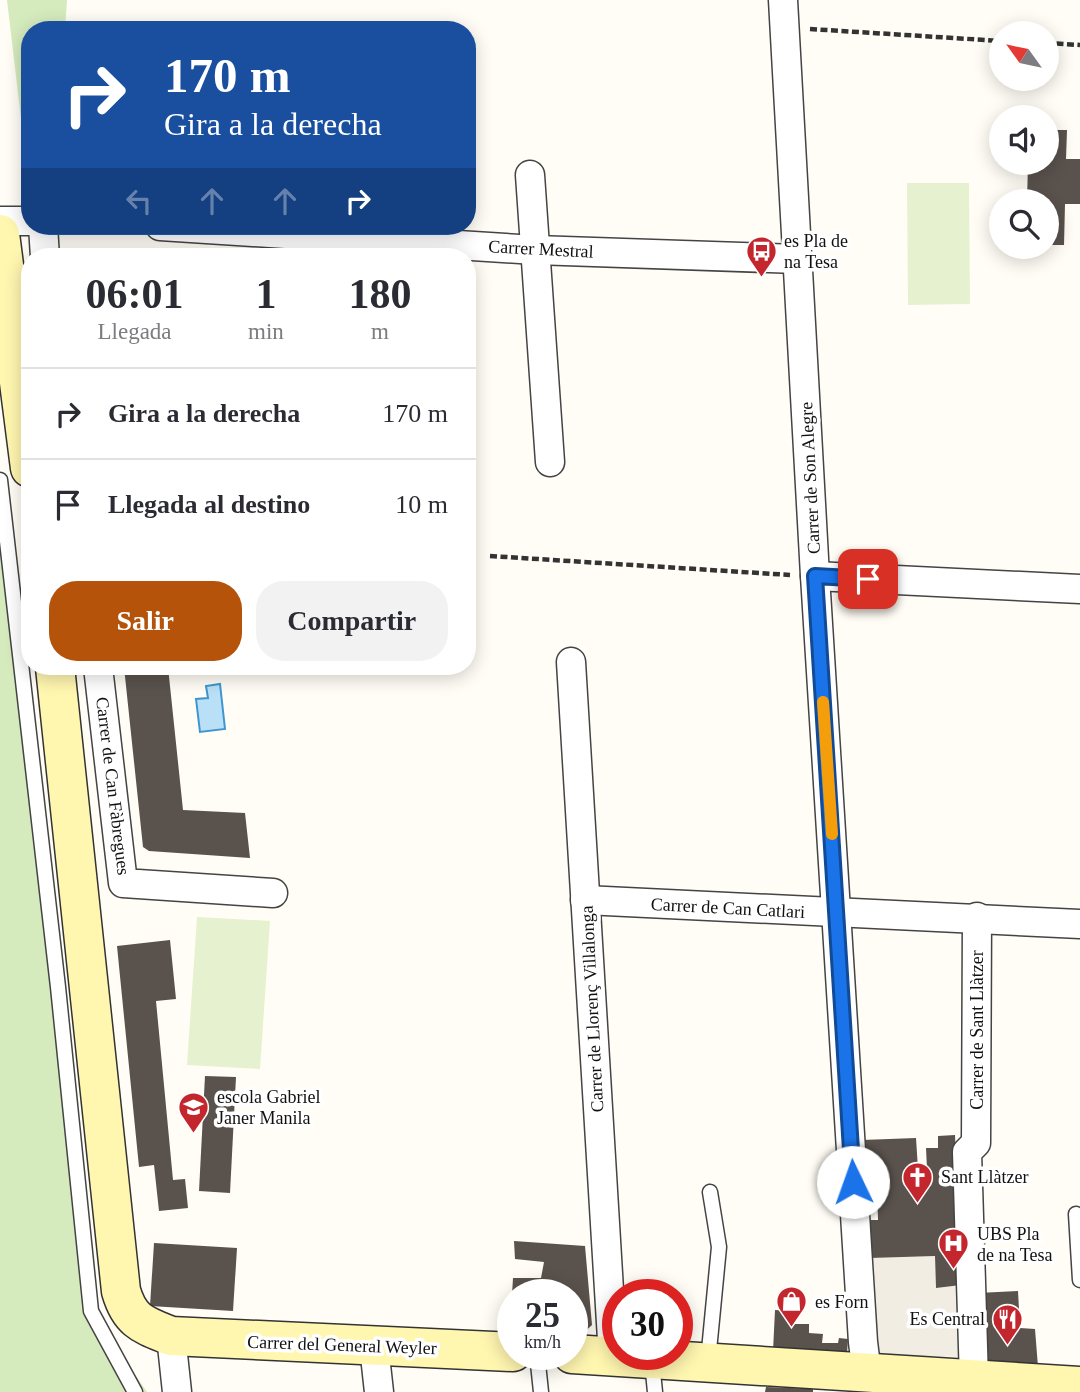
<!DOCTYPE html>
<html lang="es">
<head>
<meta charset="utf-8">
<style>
	:root { --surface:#fff; --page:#f2f2f3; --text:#2b2b33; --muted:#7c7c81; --line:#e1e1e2; --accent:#b45309 }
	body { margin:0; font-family:"Times New Roman",serif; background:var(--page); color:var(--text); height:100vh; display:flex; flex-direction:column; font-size:26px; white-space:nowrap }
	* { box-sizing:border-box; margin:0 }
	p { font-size:23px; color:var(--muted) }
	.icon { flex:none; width:38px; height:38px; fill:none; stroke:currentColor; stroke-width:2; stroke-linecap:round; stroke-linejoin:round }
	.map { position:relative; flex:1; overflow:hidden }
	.drawer { position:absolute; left:21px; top:248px; width:455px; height:427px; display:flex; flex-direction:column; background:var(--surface); border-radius:28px; box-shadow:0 4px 18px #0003 }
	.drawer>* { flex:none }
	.guide { position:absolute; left:21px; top:21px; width:455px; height:214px; border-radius:28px; box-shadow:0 4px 18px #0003; background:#1a4fa0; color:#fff; overflow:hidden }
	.needle { width:46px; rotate:303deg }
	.tools { position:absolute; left:989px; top:21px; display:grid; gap:14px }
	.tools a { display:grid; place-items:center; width:70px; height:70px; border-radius:50%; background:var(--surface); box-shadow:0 4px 18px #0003; font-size:35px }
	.speed { position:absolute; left:497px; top:1279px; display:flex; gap:14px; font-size:35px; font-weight:700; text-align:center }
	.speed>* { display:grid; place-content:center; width:91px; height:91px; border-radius:50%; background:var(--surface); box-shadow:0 4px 18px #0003; line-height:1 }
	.speed small { font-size:18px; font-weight:400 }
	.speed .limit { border:10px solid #d22; background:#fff; color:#111 }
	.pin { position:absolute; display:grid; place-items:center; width:60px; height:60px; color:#fff; margin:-30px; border-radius:14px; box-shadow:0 4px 10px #0006 }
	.me { position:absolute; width:77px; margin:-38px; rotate:357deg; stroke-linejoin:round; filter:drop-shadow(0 0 5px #0008) }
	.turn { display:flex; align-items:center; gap:24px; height:147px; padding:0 28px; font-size:32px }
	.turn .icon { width:91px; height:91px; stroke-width:2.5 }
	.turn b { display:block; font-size:49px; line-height:60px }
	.lanes { display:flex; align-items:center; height:66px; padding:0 28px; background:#0003; justify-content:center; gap:35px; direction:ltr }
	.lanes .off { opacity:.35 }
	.eta { display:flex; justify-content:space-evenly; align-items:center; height:119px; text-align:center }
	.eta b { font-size:42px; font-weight:700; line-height:49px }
	.primary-button { display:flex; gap:14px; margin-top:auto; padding:14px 28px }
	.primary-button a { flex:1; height:80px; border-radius:28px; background:var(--accent); color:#fff; font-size:28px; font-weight:700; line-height:80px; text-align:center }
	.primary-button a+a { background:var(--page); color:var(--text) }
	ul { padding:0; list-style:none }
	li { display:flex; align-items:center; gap:21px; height:91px; padding:0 28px; border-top:2px solid var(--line) }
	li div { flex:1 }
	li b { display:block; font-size:26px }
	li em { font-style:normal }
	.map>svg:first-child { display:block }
</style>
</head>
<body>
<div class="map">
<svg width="1080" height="1392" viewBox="0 0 1080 1392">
	<rect width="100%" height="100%" fill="#fffdf5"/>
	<g fill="#d5ebbd">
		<path d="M7 0H67L65 30H30V195Z"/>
		<path d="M0 488 91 1311 147 1392H0Z"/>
	</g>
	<g fill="#e6f2cf">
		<path d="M907 183H969L970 304 908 305Z"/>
		<path d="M197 917 270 921 260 1069 187 1065Z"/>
	</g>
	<path fill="#f1ede2" d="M935 1256 936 1288 961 1285 974 1357 875 1355 870 1258Z"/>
	<path fill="#b9e0f7" stroke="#3f96cf" stroke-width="2" d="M220 684 225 729 200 732 196 699 208 698 206 686Z"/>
	<g fill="#5a524d">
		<path d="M1046 130H1067L1066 159H1080V204H1065L1064 245H1046V201H1027L1028 163H1046Z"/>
		<path d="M86 249 162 255V257H80Z"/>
		<path d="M124 667H168L183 810 245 813 250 858 149 851 143 847Z"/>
		<path d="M170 940 176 999 156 1001 173 1180 185 1179 188 1208 159 1211 154 1165 139 1167 117 946Z"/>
		<path d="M205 1076 236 1077 230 1193 199 1191Z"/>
		<path d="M955 1135 961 1285 936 1288 935 1256 870 1258 871 1220H878L877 1188 863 1187 862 1140 916 1138 918 1169H927L926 1148H938V1136Z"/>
		<path d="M514 1241 585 1246 592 1325 580 1336H572V1295H512L513 1278H541L544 1262 515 1259Z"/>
		<path d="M154 1243 237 1248 233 1311 150 1306Z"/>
		<path d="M1018 1291 1020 1328 1035 1329 1038 1367 981 1363 978 1293Z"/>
		<path d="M775 1310 793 1311 792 1324H809V1333L823 1334 822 1343H838L839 1338 848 1339 847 1354 773 1351Z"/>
		<path d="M766 1387 813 1389V1392H765Z"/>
	</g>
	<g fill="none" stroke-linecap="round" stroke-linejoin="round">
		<defs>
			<g id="lane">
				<path d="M0 480 58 987 91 1311 135 1392"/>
				<path d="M1076 1214 1080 1280"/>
				<path d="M537 1354 541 1392"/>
				<path d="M708 1361 719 1247 710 1192"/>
				<path d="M652 1362 655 1392"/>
			</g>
			<g id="street">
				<path d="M783 0 815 576 863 1342 867 1374"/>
				<path d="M530 175 550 462"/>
				<path d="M0 221H30"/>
				<path d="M43 226 45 257"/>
				<path d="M160 226 535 250 797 259"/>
				<path d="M815 576 1080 589"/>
				<path d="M571 662 613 1356"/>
				<path d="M98 667 123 883 273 893"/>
				<path d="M585 900 1080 924"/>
				<path d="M171 1336 177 1392"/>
				<path d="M374 1347 379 1392"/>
				<path d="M974 1380 967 1152 976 1143 977 917"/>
			</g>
			<g id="secondary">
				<path d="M0 234 30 468"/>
				<path d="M55 667 121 1291C130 1322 144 1325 171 1336L513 1352"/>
				<path d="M572 1354 1080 1386"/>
			</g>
		</defs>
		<use href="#lane" stroke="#444" stroke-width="17"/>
		<use href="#street" stroke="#444" stroke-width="31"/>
		<use href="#secondary" stroke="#333" stroke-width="41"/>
		<g stroke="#333" stroke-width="4.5" stroke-dasharray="7 3.5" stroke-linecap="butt">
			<path d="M810 29 1001 41"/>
			<path d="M1046 43 1080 45"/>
			<path d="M490 556 790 575"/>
		</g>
		<use href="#lane" stroke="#fff" stroke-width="14"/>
		<use href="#street" stroke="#fff" stroke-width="28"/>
		<use href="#secondary" stroke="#fff6b0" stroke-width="38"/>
	</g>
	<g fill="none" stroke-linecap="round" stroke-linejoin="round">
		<defs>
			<path id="route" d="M853 1182 815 576 868 579"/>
		</defs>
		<use href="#route" stroke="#114b97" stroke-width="18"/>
		<use href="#route" stroke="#1a73e8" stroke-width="12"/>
		<path stroke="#f59e0b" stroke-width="12" d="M823 702 832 834"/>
	</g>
	<defs>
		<symbol id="bus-pin" viewBox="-11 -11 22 30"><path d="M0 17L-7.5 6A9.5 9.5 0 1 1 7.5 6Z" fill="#c4262e" stroke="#fff"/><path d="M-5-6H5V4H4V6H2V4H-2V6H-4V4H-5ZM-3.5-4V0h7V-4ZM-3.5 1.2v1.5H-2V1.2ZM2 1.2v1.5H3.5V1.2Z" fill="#fff"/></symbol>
		<symbol id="school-pin" viewBox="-11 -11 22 30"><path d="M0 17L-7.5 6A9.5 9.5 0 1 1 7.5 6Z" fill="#c4262e" stroke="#fff"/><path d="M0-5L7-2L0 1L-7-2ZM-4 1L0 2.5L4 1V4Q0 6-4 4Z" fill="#fff"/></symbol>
		<symbol id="church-pin" viewBox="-11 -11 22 30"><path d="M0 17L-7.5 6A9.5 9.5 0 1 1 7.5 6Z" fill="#c4262e" stroke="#fff"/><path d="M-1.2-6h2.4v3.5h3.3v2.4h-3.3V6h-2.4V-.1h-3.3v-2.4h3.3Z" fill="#fff"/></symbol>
		<symbol id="hospital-pin" viewBox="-11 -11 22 30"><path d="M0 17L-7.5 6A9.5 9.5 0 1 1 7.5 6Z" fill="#c4262e" stroke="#fff"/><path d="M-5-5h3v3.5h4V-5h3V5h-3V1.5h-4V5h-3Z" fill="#fff"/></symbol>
		<symbol id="shop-pin" viewBox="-11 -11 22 30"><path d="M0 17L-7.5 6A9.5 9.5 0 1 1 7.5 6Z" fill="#c4262e" stroke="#fff"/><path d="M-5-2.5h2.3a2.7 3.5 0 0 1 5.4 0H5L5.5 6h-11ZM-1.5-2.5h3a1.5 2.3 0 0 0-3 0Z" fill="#fff"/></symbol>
		<symbol id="restaurant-pin" viewBox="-11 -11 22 30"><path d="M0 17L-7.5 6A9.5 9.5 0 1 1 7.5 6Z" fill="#c4262e" stroke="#fff"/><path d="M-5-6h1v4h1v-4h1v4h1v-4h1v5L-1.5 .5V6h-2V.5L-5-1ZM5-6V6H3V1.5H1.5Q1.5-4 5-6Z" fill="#fff"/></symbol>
	</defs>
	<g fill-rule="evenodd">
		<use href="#bus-pin" x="744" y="234" width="35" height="47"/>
		<use href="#school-pin" x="176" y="1090" width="35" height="47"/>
		<use href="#church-pin" x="900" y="1160" width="35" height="47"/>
		<use href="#hospital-pin" x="936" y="1226" width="35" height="47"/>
		<use href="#shop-pin" x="774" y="1284" width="35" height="47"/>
		<use href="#restaurant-pin" x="990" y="1302" width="35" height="47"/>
	</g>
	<g text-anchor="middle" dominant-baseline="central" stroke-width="7" stroke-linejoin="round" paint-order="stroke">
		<g font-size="18" fill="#111" stroke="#fff" text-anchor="start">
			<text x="784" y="241">es Pla de<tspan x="784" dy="21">na Tesa</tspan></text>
			<text x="217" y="1097">escola Gabriel<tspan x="217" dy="21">Janer Manila</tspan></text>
			<text x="941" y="1177">Sant Llàtzer</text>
			<text x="977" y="1234">UBS Pla<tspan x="977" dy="21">de na Tesa</tspan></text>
			<text x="815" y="1302">es Forn</text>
			<text x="985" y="1319" text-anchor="end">Es Central</text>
		</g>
		<g font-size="18" fill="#111" stroke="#fff">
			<text transform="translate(541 249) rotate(3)">Carrer Mestral</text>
			<text transform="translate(810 478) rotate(-93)">Carrer de Son Alegre</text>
			<text transform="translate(113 786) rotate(83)">Carrer de Can Fàbregues</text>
			<text transform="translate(728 908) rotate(3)">Carrer de Can Catlari</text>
			<text transform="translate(592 1009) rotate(-93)">Carrer de Llorenç Villalonga</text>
			<text transform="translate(977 1030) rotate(-90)">Carrer de Sant Llàtzer</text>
			<text transform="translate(342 1345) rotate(2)">Carrer del General Weyler</text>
		</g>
	</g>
</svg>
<div class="tools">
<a><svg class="needle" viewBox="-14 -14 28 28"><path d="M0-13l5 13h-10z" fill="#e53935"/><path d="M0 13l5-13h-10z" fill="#7c7c81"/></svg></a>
<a><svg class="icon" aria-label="sound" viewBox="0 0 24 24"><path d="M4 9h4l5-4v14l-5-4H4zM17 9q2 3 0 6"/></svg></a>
<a><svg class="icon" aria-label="search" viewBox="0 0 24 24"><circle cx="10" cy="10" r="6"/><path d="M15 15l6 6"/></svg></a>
</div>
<div class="speed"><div>25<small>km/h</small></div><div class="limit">30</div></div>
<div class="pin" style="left:868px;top:579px;background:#d93025"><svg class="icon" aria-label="arrive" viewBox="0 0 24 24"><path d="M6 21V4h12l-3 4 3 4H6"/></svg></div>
<svg class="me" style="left:853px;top:1182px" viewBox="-20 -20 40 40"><circle r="19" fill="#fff"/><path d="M0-13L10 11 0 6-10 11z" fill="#1a73e8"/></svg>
<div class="guide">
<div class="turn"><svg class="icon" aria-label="right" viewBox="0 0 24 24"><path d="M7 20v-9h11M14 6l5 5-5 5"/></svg><div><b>170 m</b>Gira a la derecha</div></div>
<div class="lanes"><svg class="icon off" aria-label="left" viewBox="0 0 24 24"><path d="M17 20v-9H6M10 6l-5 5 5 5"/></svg><svg class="icon off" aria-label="ahead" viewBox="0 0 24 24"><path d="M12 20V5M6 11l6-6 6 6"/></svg><svg class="icon off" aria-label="ahead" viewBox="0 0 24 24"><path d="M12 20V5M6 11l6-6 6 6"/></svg><svg class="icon" aria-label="right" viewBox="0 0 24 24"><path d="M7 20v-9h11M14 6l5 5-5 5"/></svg></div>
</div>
<section class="drawer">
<div class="eta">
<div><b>06:01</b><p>Llegada</p></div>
<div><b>1</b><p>min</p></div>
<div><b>180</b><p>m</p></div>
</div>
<ul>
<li><svg class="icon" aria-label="right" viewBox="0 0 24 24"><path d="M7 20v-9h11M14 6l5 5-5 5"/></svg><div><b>Gira a la derecha</b></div><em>170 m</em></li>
<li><svg class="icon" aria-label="arrive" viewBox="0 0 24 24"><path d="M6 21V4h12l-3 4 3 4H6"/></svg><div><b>Llegada al destino</b></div><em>10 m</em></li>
</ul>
<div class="primary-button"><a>Salir</a><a>Compartir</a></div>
</section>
</div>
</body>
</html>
